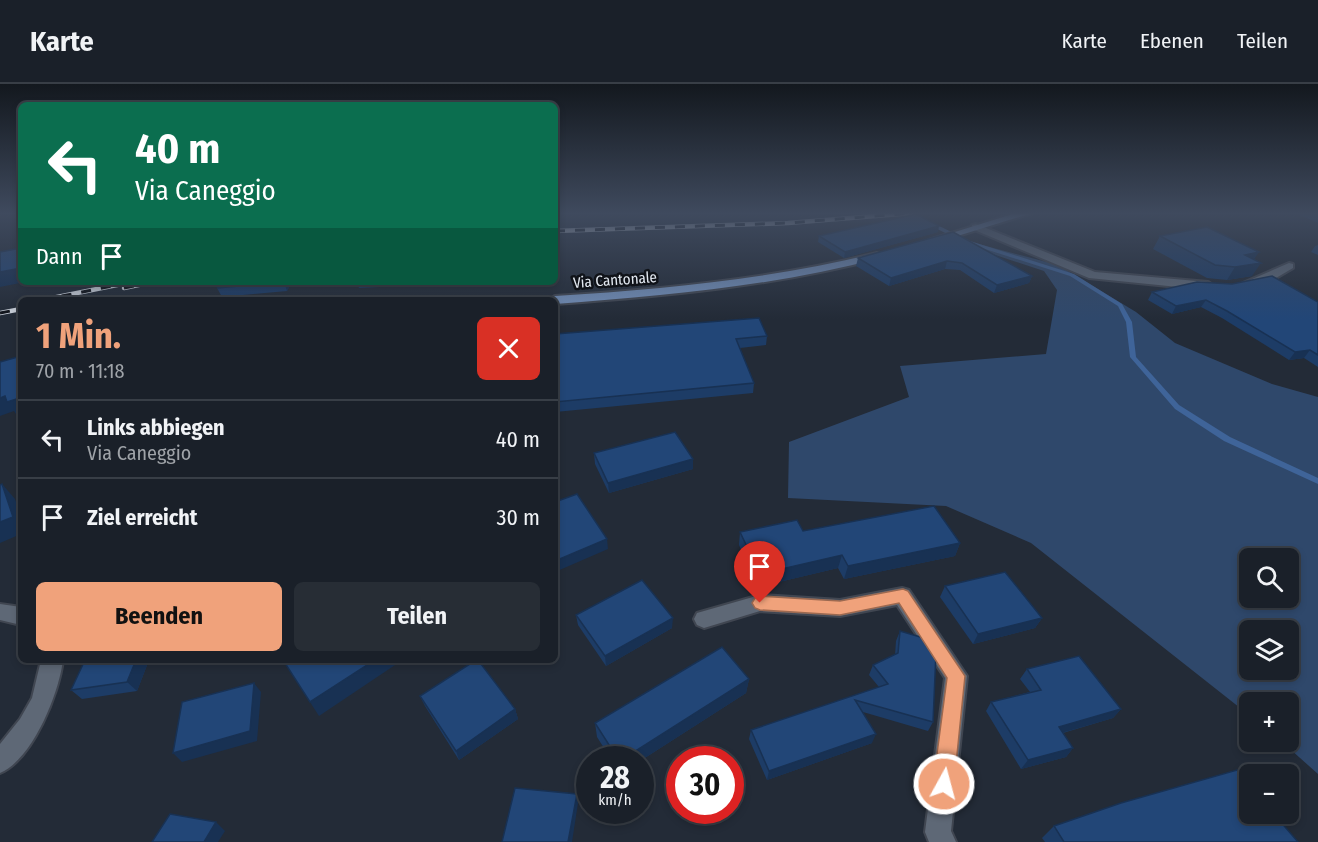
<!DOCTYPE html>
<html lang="de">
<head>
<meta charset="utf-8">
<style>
	:root { --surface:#1a2029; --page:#272d35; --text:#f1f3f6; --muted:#9fa3a8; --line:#383e46; --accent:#f0a27b }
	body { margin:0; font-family:"Fira Sans Condensed",sans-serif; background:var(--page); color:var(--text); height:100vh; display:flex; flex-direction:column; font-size:22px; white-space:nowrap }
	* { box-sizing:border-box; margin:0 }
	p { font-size:20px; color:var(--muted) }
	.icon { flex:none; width:33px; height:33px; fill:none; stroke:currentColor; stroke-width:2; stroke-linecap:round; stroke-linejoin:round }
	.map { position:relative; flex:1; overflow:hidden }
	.sheet { position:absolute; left:18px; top:213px; width:540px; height:366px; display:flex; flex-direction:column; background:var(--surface); border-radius:9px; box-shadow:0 3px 9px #0003,0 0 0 2px var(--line) }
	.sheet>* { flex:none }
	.banner { position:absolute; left:18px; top:18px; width:540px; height:183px; border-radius:9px; box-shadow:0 3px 9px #0003,0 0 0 2px var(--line); background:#0b6e4f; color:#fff; overflow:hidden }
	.fabs { position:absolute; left:1239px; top:464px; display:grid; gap:12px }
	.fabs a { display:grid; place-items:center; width:60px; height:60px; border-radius:9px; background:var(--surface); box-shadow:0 3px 9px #0003,0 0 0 2px var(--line); font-size:30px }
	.speed { position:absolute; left:576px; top:662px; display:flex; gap:12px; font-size:30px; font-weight:700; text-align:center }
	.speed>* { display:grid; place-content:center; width:78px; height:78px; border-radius:50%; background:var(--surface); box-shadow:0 3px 9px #0003,0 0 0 2px var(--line); line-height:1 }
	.speed small { font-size:15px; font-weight:400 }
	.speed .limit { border:9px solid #d22; background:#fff; color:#111 }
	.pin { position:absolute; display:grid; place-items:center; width:51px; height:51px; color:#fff; margin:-62px -26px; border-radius:50% 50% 50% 0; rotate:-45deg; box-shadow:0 0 6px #0007 }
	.pin .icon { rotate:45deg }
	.me { position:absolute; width:66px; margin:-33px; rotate:7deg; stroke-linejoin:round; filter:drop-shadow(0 0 4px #0008) }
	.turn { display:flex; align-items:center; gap:21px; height:126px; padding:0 18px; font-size:27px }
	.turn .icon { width:78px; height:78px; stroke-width:2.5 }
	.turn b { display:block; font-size:42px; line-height:51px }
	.then { display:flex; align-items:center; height:57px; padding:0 18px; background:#0003; gap:12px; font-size:22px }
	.round { display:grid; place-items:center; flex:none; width:63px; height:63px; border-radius:9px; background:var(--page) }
	.head { display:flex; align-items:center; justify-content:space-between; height:102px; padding:0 18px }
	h1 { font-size:36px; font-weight:700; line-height:45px; color:var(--accent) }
	.primary-button { display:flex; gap:12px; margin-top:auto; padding:12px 18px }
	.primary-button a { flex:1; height:69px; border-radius:9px; background:var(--accent); color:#111; font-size:24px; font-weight:700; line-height:69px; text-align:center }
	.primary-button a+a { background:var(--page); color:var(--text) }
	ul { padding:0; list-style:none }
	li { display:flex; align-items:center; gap:18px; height:78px; padding:0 18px; border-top:2px solid var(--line) }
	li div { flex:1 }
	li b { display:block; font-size:22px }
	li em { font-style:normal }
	header { display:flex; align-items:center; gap:36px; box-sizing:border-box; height:84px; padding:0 30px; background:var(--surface); border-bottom:2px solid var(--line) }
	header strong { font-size:28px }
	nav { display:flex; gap:33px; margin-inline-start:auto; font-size:21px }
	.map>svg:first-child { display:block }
</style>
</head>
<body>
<header>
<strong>Karte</strong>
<nav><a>Karte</a><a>Ebenen</a><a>Teilen</a></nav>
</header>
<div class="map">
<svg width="1318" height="758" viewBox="0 0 1318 758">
	<rect width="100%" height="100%" fill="#232b37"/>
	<path fill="#2f486b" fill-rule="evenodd" d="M971 158 1058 181 1136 228 1175 259 1272 300 1318 313V690L1281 657H1288V618H1250L1249 631 1031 459 946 422 788 414 789 358 909 313 900 282 1046 270 1057 206 1044 187 965 161ZM1250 474H1288V513H1250ZM1250 546H1288V585H1250Z"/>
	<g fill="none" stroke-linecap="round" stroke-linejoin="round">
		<path fill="#3f6499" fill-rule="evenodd" d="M929 139H933L970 157 1074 190 1122 220 1132 238 1136 273 1179 321 1230 353 1318 394V400L1224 357 1175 325 1130 273 1126 238 1118 222 1070 192 966 159 929 141Z"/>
		<defs>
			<g id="minor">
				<path d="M976 140 1095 188 1208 198 1214 202 1208 206 1089 194 972 145V141Z"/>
				<path d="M1289 179 1293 180V184L1269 198 1249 203 1243 199Z"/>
				<path d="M902 504 909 506 967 592 951 747 956 758H929L925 748 945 594 897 521 840 532 760 527 704 544 697 541 694 535 697 529 760 511 840 516Z"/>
				<path d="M0 520 21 523V541L0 536Z"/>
				<path d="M41 576H63C59 609 33 675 0 689V660L20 635 32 614Z"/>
			</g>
			<g id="primary">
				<path d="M1016 129H1032L938 158H930L929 156Z"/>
				<path d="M877 169 883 172 881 174C774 202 665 212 555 220V216H549L555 212C664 205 771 195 877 169Z"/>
			</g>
		</defs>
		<use href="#minor" stroke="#404651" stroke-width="4"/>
		<use href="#primary" stroke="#404651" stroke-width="4"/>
		<use href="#minor" fill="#5e6876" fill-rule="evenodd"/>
		<use href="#primary" fill="#718db6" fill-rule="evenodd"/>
		<defs>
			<g id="rail">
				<path d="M555 147 788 139 913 129"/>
				<path d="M124 204 153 198"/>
				<path d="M42 216 132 198"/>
				<path d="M0 229 21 225"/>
			</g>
		</defs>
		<use href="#rail" stroke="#ced4dd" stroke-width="4.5"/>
		<use href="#rail" stroke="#101319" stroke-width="3" stroke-dasharray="10" stroke-linecap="butt"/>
	</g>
	<g fill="#1d3c66">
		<path d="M1295 129H1318V139Z"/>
		<path d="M938 148 844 174 818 158 819 152Z"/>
		<path d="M953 148 1032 192 1029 199 994 209 960 186 945 185 889 202 856 182 858 174Z"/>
		<path d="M1160 152 1254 175 1252 192 1227 196 1207 194 1153 165Z"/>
		<path d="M1318 161V171L1311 168 1315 162Z"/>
		<path d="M227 198H292L287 207 222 213 217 204Z"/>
		<path d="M357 198H401L400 202 359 204Z"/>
		<path d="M1152 208 1318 218V283L1304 274 1289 276 1222 234 1201 223 1172 230 1148 216Z"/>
		<path d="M555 250 767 252 766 261 740 264 754 299 753 309 555 328Z"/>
		<path d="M594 369 693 375V385L609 409 595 380Z"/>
		<path d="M803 447 960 459 955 472 844 495 838 484 758 503 739 461 740 448Z"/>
		<path d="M945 502 1042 534 1035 544 973 560 940 513Z"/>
		<path d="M576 531 672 544 606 582 578 541Z"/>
		<path d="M900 547 933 638 928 647 863 628 872 659 767 696 749 655 751 646 879 603 869 591 873 581 895 571 896 557Z"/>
		<path d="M85 576H149L137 607 82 615 71 606Z"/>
		<path d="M1027 585 1121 625 1113 634 1063 649 1073 664 1066 673 1021 685 986 627 991 618 1030 608 1020 595Z"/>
		<path d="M749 595 746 609 640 677V675H611L597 653 595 639Z"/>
		<path d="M420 612 515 625 518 635 459 676 425 622Z"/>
		<path d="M1054 742 1298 758H1045L1042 754Z"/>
	</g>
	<g fill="#183153">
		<path d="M939 142 938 148 844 174 845 168Z"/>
		<path d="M1259 168 1251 180 1261 179 1252 192 1227 196 1235 183 1245 171Z"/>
		<path d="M947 177 945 185 889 202 891 194Z"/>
		<path d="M21 184V198H25L0 203V188Z"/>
		<path d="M1032 192 1029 199 994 209 997 201Z"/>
		<path d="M284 198H292L287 207Z"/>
		<path d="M1206 216 1201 223 1172 230 1176 222Z"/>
		<path d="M1310 266 1304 274 1289 276 1295 268Z"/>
		<path d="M5 312 20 314 21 315V332L18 333 14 327 0 332V314Z"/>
		<path d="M693 375V385L609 409 608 399Z"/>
		<path d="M2 400 15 415 21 432V450L0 459V438Z"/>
		<path d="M607 455 608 465 555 488V477Z"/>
		<path d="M960 459 955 472 844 495 848 482Z"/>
		<path d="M842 471 838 484 758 503 760 490Z"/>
		<path d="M673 534 672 544 606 582 605 572Z"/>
		<path d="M1042 534 1035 544 973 560 978 550Z"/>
		<path d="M136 576H149L137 607 127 598Z"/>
		<path d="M375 576H400L401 577 319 632 310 618Z"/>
		<path d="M749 595 746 609 640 677V675H623Z"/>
		<path d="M254 599 261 608 257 657 182 678 173 669Z"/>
		<path d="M515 625 518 635 459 676 456 667Z"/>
		<path d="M1121 625 1113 634 1051 652 1059 643Z"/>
		<path d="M876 650 872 659 767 696 769 687Z"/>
		<path d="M1073 664 1066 673 1021 685 1028 676Z"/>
		<path d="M577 710 578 719 572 758H568Z"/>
		<path d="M216 738 225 747 218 758H204Z"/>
	</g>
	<g fill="#224677" stroke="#183153" stroke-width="1.5">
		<path d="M916 130 939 142 845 168 819 152Z"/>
		<path d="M1207 143 1259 168 1245 171 1261 179 1235 183 1215 181 1160 152Z"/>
		<path d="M953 148 1032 192 997 201 962 179 947 177 891 194 858 174Z"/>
		<path d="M21 164V184L0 188V168Z"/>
		<path d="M1272 192 1318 218V271L1310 266 1295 268 1227 227 1206 216 1176 222 1152 208 1197 198 1232 200Z"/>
		<path d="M227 198H282L217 204Z"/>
		<path d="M759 234 767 252 736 255 754 299 555 318V250Z"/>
		<path d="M21 272V317L20 314 7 318 5 312 0 314V278Z"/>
		<path d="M675 348 693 375 608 399 594 369Z"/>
		<path d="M2 400 13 433 0 438V401Z"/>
		<path d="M577 410 607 455 555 477V418Z"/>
		<path d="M934 422 960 459 848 482 842 471 760 490 740 448 797 436 803 447Z"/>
		<path d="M1005 488 1042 534 978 550 945 502Z"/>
		<path d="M642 496 673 534 605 572 576 531Z"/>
		<path d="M900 547 927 555 936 568 933 638 855 616 876 650 769 687 751 646 888 600 873 581 898 569Z"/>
		<path d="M722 563 749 595 623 675H618L595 639Z"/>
		<path d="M1079 572 1121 625 1059 643 1073 664 1028 676 991 618 1041 606 1027 585Z"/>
		<path d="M85 576H136L127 598 71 606Z"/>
		<path d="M283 576H375L310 618Z"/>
		<path d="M476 576H478L515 625 456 667 420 612Z"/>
		<path d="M254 599 250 647 173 669 182 618Z"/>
		<path d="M1237 686 1250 700V729H1273L1298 758H1064L1054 742 1121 719Z"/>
		<path d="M515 704 577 710 568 758H502Z"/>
		<path d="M170 730 216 738 204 758H152Z"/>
	</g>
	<linearGradient id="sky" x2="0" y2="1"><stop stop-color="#13181e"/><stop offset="0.55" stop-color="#3f4a5e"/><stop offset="1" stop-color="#3f4a5e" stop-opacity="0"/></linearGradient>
	<rect width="1318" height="235" fill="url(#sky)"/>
	<path fill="#f0a27b" stroke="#9c6950" stroke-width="1.5" d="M903 505 908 507 965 592 954 700 951 707 944 710 936 707 933 700 947 594 899 519 840 531 760 526 755 524 752 519 755 514 760 512 840 517Z"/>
	<g text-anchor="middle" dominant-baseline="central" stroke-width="5" stroke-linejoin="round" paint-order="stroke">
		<g font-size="15" fill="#e3e9f1" stroke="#101319">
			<text transform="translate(615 196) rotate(-4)">Via Cantonale</text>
		</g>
	</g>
</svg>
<div class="fabs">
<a><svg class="icon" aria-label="search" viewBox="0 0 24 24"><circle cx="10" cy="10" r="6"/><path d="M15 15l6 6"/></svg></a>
<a><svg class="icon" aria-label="layers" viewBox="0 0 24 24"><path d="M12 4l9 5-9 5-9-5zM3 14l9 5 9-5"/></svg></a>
<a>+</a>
<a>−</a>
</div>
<div class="speed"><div>28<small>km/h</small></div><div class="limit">30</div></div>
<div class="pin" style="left:760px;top:519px;background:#d93025"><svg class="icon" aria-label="arrive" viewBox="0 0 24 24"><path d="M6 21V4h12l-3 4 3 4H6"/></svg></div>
<svg class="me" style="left:944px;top:700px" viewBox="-20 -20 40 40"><circle r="17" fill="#f0a27b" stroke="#fff" stroke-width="3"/><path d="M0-11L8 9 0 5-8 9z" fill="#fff"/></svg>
<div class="banner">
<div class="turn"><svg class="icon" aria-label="left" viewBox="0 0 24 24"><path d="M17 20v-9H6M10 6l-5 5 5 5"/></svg><div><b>40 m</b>Via Caneggio</div></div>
<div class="then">Dann<svg class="icon" aria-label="arrive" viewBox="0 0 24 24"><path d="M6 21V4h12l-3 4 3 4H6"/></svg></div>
</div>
<section class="sheet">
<div class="head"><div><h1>1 Min.</h1><p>70 m · 11:18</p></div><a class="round" style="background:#d93025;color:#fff"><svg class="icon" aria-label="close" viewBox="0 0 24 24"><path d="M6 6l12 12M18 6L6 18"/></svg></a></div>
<ul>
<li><svg class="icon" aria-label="left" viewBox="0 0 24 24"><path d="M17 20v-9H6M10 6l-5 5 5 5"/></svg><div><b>Links abbiegen</b><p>Via Caneggio</p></div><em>40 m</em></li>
<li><svg class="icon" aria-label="arrive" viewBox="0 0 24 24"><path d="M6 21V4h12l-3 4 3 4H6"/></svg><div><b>Ziel erreicht</b></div><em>30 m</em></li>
</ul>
<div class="primary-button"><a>Beenden</a><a>Teilen</a></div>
</section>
</div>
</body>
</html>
